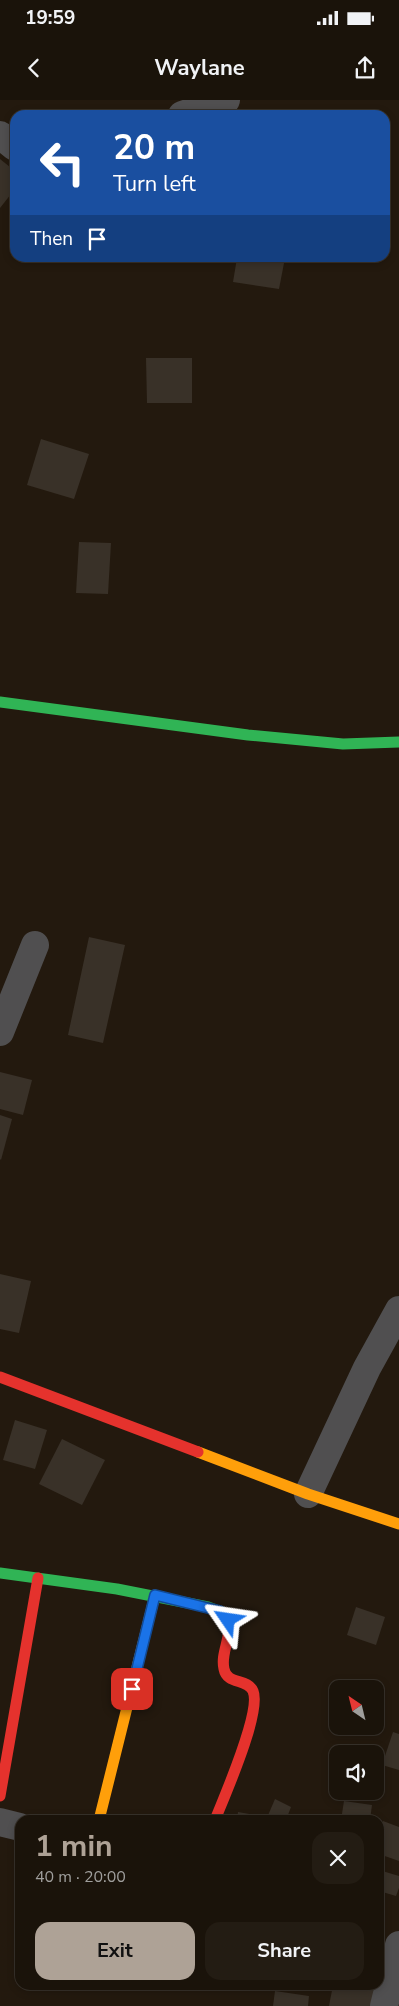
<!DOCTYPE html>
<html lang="en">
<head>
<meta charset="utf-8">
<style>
	:root { --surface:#1a130a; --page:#231c13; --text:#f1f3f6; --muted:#9f9e9c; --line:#38322b; --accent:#aea296 }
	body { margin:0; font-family:"Nunito Sans",sans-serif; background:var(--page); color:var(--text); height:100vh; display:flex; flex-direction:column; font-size:19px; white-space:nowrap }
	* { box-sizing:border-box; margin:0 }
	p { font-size:16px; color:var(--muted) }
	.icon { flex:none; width:28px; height:28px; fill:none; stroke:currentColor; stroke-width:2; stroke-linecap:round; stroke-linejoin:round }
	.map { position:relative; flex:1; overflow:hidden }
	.drawer { position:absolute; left:15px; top:1715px; width:369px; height:175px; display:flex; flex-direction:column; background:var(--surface); border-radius:15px; box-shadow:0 2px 8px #0003,0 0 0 1px var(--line) }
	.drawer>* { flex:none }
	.banner { position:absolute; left:10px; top:10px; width:380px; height:152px; border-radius:15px; box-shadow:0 2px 8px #0003,0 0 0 1px var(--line); background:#1a4fa0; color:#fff; overflow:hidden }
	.needle { width:32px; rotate:325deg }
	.controls { position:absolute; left:329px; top:1580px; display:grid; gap:10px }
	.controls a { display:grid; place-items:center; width:55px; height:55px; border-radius:10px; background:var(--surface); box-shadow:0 2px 8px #0003,0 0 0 1px var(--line); font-size:25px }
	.pin { position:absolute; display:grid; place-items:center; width:42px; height:42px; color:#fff; margin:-21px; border-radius:10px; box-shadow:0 2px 8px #0006 }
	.me { position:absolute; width:55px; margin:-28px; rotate:302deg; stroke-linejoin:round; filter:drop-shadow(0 0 4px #0008) }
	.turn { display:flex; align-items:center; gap:18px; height:105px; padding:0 20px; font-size:22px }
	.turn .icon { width:65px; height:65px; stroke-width:2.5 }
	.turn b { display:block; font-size:35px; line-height:42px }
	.then { display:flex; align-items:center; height:48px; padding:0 20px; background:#0003; gap:10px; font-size:19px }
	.round { display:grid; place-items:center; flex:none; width:52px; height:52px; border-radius:15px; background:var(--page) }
	.overview { display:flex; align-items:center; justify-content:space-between; height:85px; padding:0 20px }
	h1 { font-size:30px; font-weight:700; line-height:38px; color:var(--accent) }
	.cta { display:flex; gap:10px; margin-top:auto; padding:10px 20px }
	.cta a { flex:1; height:58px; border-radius:15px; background:var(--accent); color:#111; font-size:20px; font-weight:700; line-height:58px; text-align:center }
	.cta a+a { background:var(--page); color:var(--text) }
	.status { display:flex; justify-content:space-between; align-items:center; height:35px; padding:0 25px; background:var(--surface); direction:ltr }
	.status svg { height:14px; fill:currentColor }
	header { display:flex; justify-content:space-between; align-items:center; height:65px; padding:0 20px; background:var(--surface); font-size:22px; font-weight:700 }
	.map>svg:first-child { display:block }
</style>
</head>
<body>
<div class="status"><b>19:59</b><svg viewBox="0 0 49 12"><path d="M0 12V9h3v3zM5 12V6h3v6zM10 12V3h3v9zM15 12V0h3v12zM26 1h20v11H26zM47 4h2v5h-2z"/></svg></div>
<header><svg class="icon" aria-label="back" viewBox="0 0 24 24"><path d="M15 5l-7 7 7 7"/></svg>Waylane<svg class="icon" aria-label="share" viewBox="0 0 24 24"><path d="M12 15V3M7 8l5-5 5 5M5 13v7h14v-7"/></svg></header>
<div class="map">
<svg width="399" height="1906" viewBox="0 0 399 1906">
	<rect width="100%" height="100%" fill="#23190e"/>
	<g fill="#393128">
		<path d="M0 59 15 71V89L0 108Z"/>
		<path d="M237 158H285L279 189 233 182Z"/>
		<path d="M146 258H192V303H147Z"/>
		<path d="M41 339 89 354 74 399 27 385Z"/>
		<path d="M79 442 111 443 108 494 76 493Z"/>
		<path d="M89 837 125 845 103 943 68 935Z"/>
		<path d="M0 972 32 980 23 1015 0 1009Z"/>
		<path d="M0 1015 12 1019 1 1060 0 1059Z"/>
		<path d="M0 1174 31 1181 19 1233 0 1229Z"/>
		<path d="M15 1320 47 1330 35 1369 3 1360Z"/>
		<path d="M62 1339 105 1360 82 1405 39 1384Z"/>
		<path d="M356 1507 385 1517 376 1545 347 1535Z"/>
		<path d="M393 1632 399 1634V1670L382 1665Z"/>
		<path d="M275 1699 291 1707 286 1720H266Z"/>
		<path d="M344 1701 372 1705 370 1720H341Z"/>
		<path d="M238 1712 255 1715 254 1720H237Z"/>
		<path d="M383 1721 399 1727V1761L379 1754V1732Z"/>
		<path d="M379 1770 399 1776V1788L396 1796 379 1791Z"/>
		<path d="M379 1845 387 1848 379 1872Z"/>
		<path d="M333 1885H366L378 1888 374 1906H329Z"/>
		<path d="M275 1891 309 1896 308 1906H273Z"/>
	</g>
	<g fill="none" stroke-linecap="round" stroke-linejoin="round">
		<g stroke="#504f50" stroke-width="28">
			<path d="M182 15 226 0"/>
			<path d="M0 35 15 47"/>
			<path d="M0 932 35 845"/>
			<path d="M308 1394 367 1268 399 1210"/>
			<path d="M0 1722 20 1727"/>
			<path d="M384 1906 399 1845"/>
		</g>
		<g stroke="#30b455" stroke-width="11">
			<path d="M0 602 248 635 343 644 399 642"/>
			<path d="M0 1473 117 1489 208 1507 221 1512 227 1520"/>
		</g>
		<g stroke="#ff9f0a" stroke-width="11">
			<path d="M198 1352 308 1394 399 1424"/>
			<path d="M99 1720 155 1495"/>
		</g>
		<g stroke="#e5322d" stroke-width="11">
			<path d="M0 1277 198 1352"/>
			<path d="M0 1696 38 1478"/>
			<path d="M215 1720C224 1697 262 1612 253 1591 247 1578 227 1585 224 1569 220 1552 233 1537 227 1520"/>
		</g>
	</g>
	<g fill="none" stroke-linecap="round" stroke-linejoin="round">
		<defs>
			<path id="route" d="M132 1589 155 1495 220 1511 228 1520"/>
		</defs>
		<use href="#route" stroke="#114b97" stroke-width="12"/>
		<use href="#route" stroke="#1a73e8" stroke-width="9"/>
	</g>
</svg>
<div class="controls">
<a><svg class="needle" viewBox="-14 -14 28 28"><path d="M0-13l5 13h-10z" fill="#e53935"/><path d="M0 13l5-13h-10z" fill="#9f9e9c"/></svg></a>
<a><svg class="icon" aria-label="sound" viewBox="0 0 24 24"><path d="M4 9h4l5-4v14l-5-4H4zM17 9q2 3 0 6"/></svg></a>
</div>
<div class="pin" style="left:132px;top:1589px;background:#d93025"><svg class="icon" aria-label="arrive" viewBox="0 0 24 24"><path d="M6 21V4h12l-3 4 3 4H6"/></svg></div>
<svg class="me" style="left:228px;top:1520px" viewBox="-20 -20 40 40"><path d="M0-17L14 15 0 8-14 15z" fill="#1a73e8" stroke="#fff" stroke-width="4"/></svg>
<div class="banner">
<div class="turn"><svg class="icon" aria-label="left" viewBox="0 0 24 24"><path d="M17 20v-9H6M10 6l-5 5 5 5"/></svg><div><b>20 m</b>Turn left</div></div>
<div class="then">Then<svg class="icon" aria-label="arrive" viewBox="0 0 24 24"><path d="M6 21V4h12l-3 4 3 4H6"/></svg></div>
</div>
<section class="drawer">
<div class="overview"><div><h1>1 min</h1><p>40 m · 20:00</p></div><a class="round"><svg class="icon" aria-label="close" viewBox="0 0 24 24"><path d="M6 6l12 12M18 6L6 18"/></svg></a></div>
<div class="cta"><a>Exit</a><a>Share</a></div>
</section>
</div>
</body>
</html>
